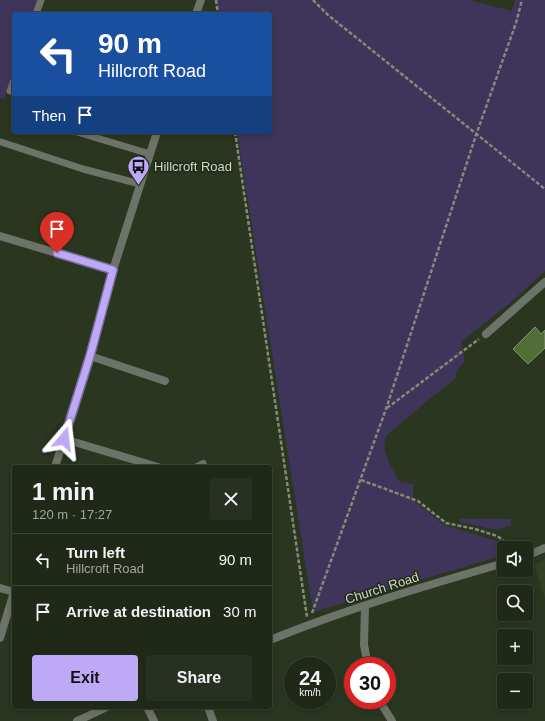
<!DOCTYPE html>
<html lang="en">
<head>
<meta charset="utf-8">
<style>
	:root { --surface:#202818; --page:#283021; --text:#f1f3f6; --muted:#a2a6a2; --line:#3d4437; --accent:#bda9f5 }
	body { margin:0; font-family:Helvetica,sans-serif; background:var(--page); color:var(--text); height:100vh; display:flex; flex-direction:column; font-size:15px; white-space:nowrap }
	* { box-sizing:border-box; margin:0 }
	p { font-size:13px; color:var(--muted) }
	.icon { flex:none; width:22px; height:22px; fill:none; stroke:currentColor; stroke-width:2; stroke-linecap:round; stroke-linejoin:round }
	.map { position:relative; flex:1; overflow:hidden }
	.sheet { position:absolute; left:12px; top:465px; width:260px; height:244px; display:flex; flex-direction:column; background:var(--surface); border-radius:4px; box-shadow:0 2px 6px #0003,0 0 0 1px var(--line) }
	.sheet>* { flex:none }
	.top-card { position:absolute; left:12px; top:12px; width:260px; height:122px; border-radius:4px; box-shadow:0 2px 6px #0003,0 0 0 1px var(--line); background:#1a4fa0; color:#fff; overflow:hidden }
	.tools { position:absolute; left:497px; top:541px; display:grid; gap:8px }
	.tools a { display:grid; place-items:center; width:36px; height:36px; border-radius:4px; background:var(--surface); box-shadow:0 2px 6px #0003,0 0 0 1px var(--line); font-size:20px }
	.speed { position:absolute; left:284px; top:657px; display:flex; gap:8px; font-size:20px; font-weight:700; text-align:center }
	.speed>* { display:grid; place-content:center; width:52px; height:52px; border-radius:50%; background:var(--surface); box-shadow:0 2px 6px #0003,0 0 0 1px var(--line); line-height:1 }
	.speed small { font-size:10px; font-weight:400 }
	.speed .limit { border:6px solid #d22; background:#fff; color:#111 }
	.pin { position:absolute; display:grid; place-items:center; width:34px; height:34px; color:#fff; margin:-41px -17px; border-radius:50% 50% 50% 0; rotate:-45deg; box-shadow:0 0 4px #0007 }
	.pin .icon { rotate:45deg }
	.me { position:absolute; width:44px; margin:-22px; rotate:17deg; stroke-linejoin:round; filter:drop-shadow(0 0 3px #0008) }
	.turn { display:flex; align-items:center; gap:14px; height:84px; padding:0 20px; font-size:18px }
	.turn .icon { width:52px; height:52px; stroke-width:2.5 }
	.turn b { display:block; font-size:28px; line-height:34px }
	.then { display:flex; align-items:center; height:38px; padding:0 20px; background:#0003; gap:8px; font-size:15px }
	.round { display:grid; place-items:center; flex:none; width:42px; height:42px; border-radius:4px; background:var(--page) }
	.head { display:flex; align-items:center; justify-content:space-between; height:68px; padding:0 20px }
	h1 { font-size:24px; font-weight:700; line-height:30px }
	.cta { display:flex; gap:8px; margin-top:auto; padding:8px 20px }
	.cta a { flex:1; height:46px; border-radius:4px; background:var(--accent); color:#111; font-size:16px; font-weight:700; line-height:46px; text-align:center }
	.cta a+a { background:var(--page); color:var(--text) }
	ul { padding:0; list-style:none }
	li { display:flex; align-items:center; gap:12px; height:52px; padding:0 20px; border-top:1px solid var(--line) }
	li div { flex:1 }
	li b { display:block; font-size:15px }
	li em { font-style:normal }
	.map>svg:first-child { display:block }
</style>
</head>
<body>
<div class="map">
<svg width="545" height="721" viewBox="0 0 545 721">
	<rect width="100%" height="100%" fill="#2b3620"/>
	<path fill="#324024" d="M545 559V598L534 565Z"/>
	<g fill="#3f355a">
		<path d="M0 0H38L33 14H14V70L4 99 0 98Z"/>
		<path d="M216 0H468L512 11 515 0H545V271L510 303 461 342 465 361 457 370 455 379 432 397 387 435C379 449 392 468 399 481L400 482 413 484V500L444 525 497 541 504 548V555L313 612 237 132H270V14H218Z"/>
		<path d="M460 519H511V525L497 530 460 522Z"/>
	</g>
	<path fill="#536d38" stroke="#859279" d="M535 327 541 334 545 330V348L528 364 513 349Z"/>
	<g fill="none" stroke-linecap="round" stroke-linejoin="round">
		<g stroke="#828b79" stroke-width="2.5" stroke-dasharray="4 2" stroke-linecap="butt">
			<path d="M216 0 218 14"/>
			<path d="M313 0 328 15 545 189"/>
			<path d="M235 132 307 617"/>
			<path d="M387 408 479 339"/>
			<path d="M361 480 418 501 446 523 475 529 497 536 510 545 512 548"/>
			<path d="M312 613 386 409 476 135 516 23 522 0"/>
		</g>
		<g stroke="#6e7369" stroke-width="7">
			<path d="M36 14 41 0"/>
			<path d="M10 91 14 80"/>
			<path d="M77 132 150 154"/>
			<path d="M1 142 83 169 140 184"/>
		</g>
		<g stroke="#6e7369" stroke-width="8">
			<path d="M196 14 201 0"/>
			<path d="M0 236 113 270"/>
			<path d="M486 334 545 282"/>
			<path d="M90 356 165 381"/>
			<path d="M64 439 158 467"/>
			<path d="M55 467 90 356 113 270 157 132"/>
			<path d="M197 467 203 464"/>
			<path d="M526 556 545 548"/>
			<path d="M0 588 14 592"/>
			<path d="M365 606 364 645 368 666"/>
			<path d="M0 638 14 592"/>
			<path d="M270 640C346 609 425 586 504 563"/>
			<path d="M379 700 392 721"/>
			<path d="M147 707 154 721"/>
			<path d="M208 707 213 721"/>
			<path d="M77 721 107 707"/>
		</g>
	</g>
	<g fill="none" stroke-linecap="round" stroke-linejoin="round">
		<defs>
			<path id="route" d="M57 253 113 270 90 356 64 439"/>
		</defs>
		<use href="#route" stroke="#7b6e9f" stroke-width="10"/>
		<use href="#route" stroke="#bda9f5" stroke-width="7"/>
	</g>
	<defs>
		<symbol id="bus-pin" viewBox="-11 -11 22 30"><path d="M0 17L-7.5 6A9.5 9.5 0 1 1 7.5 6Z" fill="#bda9f5" stroke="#212c17"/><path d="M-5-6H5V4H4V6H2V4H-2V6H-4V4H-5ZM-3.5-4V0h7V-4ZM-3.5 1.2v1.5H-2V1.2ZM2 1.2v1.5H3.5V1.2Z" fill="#111"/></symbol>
	</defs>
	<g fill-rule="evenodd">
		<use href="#bus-pin" x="126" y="154" width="25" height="34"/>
	</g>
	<g text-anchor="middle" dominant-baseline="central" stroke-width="3" stroke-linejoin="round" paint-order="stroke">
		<g font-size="13" fill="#d0d7c9" stroke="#212c17" text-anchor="start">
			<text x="154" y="166">Hillcroft Road</text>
		</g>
		<g font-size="13" fill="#d0d7c9" stroke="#212c17">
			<text transform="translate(382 588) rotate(-18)">Church Road</text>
		</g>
	</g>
</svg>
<div class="tools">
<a><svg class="icon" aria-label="sound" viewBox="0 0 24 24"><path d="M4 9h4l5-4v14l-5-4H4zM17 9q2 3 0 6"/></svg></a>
<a><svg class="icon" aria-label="search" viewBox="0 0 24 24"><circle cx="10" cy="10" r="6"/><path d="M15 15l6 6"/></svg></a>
<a>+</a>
<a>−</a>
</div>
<div class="speed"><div>24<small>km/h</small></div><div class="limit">30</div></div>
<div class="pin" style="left:57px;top:253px;background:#d93025"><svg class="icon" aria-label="arrive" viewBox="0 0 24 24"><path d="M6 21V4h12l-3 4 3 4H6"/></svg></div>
<svg class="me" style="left:64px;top:439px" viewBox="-20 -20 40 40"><path d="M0-17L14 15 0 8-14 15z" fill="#bda9f5" stroke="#fff" stroke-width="4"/></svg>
<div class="top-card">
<div class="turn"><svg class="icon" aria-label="left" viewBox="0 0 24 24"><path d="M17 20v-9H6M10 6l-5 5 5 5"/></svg><div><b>90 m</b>Hillcroft Road</div></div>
<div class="then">Then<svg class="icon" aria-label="arrive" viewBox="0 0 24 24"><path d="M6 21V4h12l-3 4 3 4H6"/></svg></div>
</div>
<section class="sheet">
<div class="head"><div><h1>1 min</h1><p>120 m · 17:27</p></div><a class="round"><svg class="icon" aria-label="close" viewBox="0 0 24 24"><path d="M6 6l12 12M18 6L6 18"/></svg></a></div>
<ul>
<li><svg class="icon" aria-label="left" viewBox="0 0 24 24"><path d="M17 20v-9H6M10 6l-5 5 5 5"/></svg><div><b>Turn left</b><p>Hillcroft Road</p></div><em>90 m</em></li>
<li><svg class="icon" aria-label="arrive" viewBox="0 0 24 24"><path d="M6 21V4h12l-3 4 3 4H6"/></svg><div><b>Arrive at destination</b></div><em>30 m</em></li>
</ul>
<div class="cta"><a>Exit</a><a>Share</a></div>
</section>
</div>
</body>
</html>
